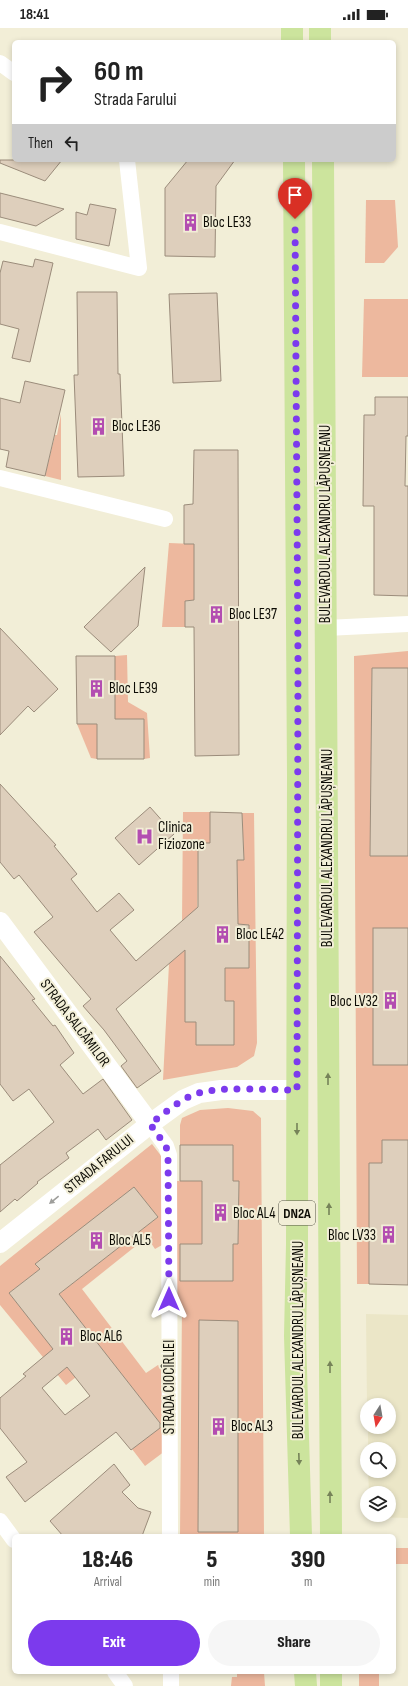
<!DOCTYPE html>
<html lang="en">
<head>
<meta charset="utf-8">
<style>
	:root { --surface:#fff; --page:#f6f6f6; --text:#222; --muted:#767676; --accent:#7c3aed }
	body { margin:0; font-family:"Sofia Sans Condensed",sans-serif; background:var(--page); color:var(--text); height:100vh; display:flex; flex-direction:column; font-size:15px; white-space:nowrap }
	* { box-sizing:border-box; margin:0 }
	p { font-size:13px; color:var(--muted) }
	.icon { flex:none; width:22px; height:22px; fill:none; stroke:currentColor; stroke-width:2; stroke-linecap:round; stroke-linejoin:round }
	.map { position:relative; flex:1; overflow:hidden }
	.drawer { position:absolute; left:12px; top:1506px; width:384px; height:140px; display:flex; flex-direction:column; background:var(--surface); border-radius:6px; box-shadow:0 2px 6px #0003 }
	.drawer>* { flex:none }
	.top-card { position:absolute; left:12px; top:12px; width:384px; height:122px; border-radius:6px; box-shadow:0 2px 6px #0003; background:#fff; color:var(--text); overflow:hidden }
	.needle { width:26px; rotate:191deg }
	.controls { position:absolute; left:360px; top:1370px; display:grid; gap:8px }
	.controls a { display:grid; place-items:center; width:36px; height:36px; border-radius:50%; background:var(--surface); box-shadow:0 2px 6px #0003; font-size:20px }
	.pin { position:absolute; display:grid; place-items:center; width:34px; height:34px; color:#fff; margin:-41px -17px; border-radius:50% 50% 50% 0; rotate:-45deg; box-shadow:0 0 4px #0007 }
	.pin .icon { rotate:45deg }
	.me { position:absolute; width:44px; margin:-22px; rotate:0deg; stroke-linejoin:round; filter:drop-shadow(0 0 3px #0008) }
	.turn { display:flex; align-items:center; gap:14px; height:84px; padding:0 16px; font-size:18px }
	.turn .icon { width:52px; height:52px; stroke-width:2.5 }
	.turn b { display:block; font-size:28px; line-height:34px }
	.then { display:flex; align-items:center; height:38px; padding:0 16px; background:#0003; gap:8px; font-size:15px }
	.eta { display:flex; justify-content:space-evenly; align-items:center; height:68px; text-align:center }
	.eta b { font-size:24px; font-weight:800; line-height:28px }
	.primary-button { display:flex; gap:8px; margin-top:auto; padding:8px 16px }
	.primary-button a { flex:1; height:46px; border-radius:24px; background:var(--accent); color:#fff; font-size:16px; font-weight:800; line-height:46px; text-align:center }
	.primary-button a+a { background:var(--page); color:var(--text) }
	.status { display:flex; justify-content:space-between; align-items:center; height:28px; padding:0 20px; background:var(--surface); direction:ltr }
	.status svg { height:11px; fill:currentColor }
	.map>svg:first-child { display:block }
</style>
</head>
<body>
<div class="status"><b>18:41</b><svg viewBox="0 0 49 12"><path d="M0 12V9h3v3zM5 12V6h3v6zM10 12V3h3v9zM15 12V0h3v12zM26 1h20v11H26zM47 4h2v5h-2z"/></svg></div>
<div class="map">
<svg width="408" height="1658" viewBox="0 0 408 1658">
	<rect width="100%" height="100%" fill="#f2eed7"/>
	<path fill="#ebe6c7" d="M366 1286 408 1287V1490L369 1489V1487H389V1465H369L368 1443H389V1421H368V1399H389V1377H367Z"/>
	<g fill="#edb89e">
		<path d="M366 172H395L398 219 384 235H365Z"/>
		<path d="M364 271H408V349H362Z"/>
		<path d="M61 386V452L45 448 55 407H57Z"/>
		<path d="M169 515 194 516V572L185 573V599H162Z"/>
		<path d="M408 623V640H372L370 828H408V900H373V1037H408V1112H382V1135H369V1256H357L354 628Z"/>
		<path d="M127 627 128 674 147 685 150 730 144 731 115 691V628Z"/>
		<path d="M77 696H97V731L91 730Z"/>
		<path d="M183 784H210V815H198L196 1017H234V973H225V940H249V897L238 896 237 832H244L242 785H254L257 1015 254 1028 237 1039 163 1052 169 936 182 893Z"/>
		<path d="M228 1080 253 1083 261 1090 264 1508H180L182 1276H176V1153H202V1216H180V1253H232L233 1216H238L239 1154 233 1153V1118L180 1117V1097L182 1090 200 1082Z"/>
		<path d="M152 1116 162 1129V1217L155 1221 147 1209 82 1261 146 1345 158 1337 161 1339 165 1423 145 1438 132 1421 162 1398 59 1266 158 1189 134 1159 36 1236 40 1241 9 1265 76 1349 66 1357 0 1277V1238Z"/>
		<path d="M408 1520V1536H394V1520Z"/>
		<path d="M237 1644H264L265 1658H231L232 1649H237Z"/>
		<rect x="359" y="1644" width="20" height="14"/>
	</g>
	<g fill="#decfbc" stroke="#9b8c7b" fill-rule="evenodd">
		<path d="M0 132H62L45 153 0 135Z"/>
		<path d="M188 132H235L216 158 215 229 165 228V160Z"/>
		<path d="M0 165 64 181 36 198 0 189Z"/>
		<path d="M90 176 116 181 109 218 76 211V184L87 187Z"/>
		<path d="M35 231 53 235 30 334 12 330 19 301 0 296V245L3 233 33 239Z"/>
		<path d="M77 264H117L118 346H120L124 448 78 449 74 347H78Z"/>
		<path d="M217 265 221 353 173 355 169 266Z"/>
		<path d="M25 353 65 362 45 448 6 439 9 423 0 421V370L20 375Z"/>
		<path d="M375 369H408V408H406L405 458H408V568L374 567V478H363L364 387H375Z"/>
		<path d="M194 422H238L239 727 195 728 194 599H185V573L194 572V516H184V477L193 476Z"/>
		<path d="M145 539 138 598 111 624 84 599Z"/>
		<path d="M0 600 58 661 34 684 28 678 0 707Z"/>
		<path d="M76 628H115V691H144V731H97V696H77Z"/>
		<path d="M372 640H408V828H370Z"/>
		<path d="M0 756 56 817 54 818 77 846 71 851 97 884 119 865 134 882 110 902 136 933 198 879V815H210V784L242 785 244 832H237L238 896 249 897V940H225V973H234V1017H196V994H185V922L116 981 161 1043 137 1060 121 1038 127 1033 104 1002 83 978 91 971 34 904 53 889 19 847 14 851 0 834Z"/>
		<path d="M150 779 174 806 139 837 115 810Z"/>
		<rect x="373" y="900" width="35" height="137"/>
		<path d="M0 928 35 971 32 972 53 998 55 997 74 1025 60 1037 83 1066 103 1051 132 1092 106 1112 98 1101 66 1125 69 1130 37 1154 38 1155 17 1173 15 1171 0 1184V1137L54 1094 29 1061 13 1073 0 1056Z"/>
		<path d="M382 1112H408V1257L369 1256V1135H382Z"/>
		<path d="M180 1117H233V1153H239L238 1216H233V1253H180V1216H202V1153H180Z"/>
		<path d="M134 1159 158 1189 59 1266 160 1395V1400L131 1422 116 1404 25 1474 6 1449 27 1434 0 1400V1370L26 1348 23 1346 53 1321 9 1265 40 1241 35 1236ZM67 1339 90 1368 65 1387 42 1360Z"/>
		<path d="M199 1292 238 1293V1504H198Z"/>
		<path d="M114 1436 130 1457 122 1464 138 1480 151 1484 142 1508H63L50 1493Z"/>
	</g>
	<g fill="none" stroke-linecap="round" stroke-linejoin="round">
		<g stroke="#fff" stroke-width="16">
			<path d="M0 35 14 45"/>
			<path d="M0 204 139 240 127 132"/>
			<path d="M0 450 165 491"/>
			<path d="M326 600 408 596"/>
			<path d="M150 1096 166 1118 169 1127 170 1508"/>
			<path d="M0 1493 14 1512"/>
			<path d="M115 1644 125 1658"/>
			<path d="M171 1644V1658"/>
		</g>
		<g stroke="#fff" stroke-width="20">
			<path d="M0 894 150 1096"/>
			<path d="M0 1215 150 1096 183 1072 199 1065 221 1062H297"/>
		</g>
		<g stroke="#cce49d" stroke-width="22">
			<path d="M292 0V14"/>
			<path d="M320 0V14"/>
			<path d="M294 132 298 748 297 1216 295 1308 301 1508"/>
			<path d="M323 132 331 1508"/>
			<path d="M305 1644 306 1658"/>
			<path d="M331 1644V1658"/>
		</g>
	</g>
	<defs><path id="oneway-solid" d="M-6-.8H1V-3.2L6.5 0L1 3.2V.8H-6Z"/></defs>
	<g fill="#768359">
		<use href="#oneway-solid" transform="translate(328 1051) rotate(-90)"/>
		<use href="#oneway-solid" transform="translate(297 1101) rotate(90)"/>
		<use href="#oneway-solid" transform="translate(329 1181) rotate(-90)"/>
		<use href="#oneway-solid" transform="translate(330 1339) rotate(-90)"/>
		<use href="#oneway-solid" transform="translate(299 1431) rotate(88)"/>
		<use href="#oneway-solid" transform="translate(330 1469) rotate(-90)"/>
	</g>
	<use fill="#9e9e9b" href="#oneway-solid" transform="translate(54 1172) rotate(141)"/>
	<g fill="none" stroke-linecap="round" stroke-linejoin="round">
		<path stroke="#7c3aed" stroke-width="7" stroke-dasharray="0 12.6" d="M169 1271 168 1127 166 1118 150 1096C165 1085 181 1070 199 1065 225 1058 269 1062 297 1062L298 633 295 191"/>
	</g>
	<defs>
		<symbol id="building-bare" viewBox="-9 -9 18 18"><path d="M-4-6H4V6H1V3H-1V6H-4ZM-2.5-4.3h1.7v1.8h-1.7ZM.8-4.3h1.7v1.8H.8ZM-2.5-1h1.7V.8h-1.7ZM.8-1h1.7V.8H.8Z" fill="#b34db1" stroke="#f2eed7" stroke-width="2.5" paint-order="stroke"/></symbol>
		<symbol id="hospital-bare" viewBox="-9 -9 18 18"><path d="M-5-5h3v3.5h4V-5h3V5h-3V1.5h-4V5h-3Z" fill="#b34db1" stroke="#f2eed7" stroke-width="2.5" paint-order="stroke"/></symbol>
	</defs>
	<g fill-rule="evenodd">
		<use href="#building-bare" x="178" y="182" width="25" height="25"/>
		<use href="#building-bare" x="86" y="386" width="25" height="25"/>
		<use href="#building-bare" x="204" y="574" width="25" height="25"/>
		<use href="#building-bare" x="84" y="648" width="25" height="25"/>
		<use href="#hospital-bare" x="132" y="796" width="25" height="25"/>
		<use href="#building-bare" x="210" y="894" width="25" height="25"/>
		<use href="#building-bare" x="378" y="960" width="25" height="25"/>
		<use href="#building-bare" x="208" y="1172" width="25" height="25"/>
		<use href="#building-bare" x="376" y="1194" width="25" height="25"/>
		<use href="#building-bare" x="84" y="1200" width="25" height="25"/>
		<use href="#building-bare" x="54" y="1296" width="25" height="25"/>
		<use href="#building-bare" x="206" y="1386" width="25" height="25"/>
	</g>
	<g text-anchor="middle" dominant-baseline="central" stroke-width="4" stroke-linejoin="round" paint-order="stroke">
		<rect fill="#f2eed7" stroke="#525044" stroke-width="1" x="279" y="1173" width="36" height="24" rx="3"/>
		<g font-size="14" font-weight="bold" fill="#0d0c05">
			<text x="297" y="1185">DN2A</text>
		</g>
		<g font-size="15" fill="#0d0c05" stroke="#f2eed7" text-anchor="start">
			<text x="203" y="194">Bloc LE33</text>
			<text x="112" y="398">Bloc LE36</text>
			<text x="229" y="586">Bloc LE37</text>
			<text x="109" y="660">Bloc LE39</text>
			<text x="158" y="799">Clinica<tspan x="158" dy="17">Fiziozone</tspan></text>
			<text x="236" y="906">Bloc LE42</text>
			<text x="378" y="973" text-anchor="end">Bloc LV32</text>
			<text x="233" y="1185">Bloc AL4</text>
			<text x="376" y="1207" text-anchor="end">Bloc LV33</text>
			<text x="109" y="1212">Bloc AL5</text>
			<text x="80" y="1308">Bloc AL6</text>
			<text x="231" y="1398">Bloc AL3</text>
		</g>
		<g font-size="15" fill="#0d0c05" stroke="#f2eed7">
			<text transform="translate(325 496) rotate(-90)">BULEVARDUL ALEXANDRU LĂPUȘNEANU</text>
			<text transform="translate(327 820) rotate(-90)">BULEVARDUL ALEXANDRU LĂPUȘNEANU</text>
			<text transform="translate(75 995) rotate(53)">STRADA SALCÂMILOR</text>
			<text transform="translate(99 1136) rotate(-39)">STRADA FARULUI</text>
			<text transform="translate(298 1312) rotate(-90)">BULEVARDUL ALEXANDRU LĂPUȘNEANU</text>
			<text transform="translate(169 1359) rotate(-90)">STRADA CIOCÎRLIEI</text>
		</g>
	</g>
</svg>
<div class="controls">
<a><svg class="needle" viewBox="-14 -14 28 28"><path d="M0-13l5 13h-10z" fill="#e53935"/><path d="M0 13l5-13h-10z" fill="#767676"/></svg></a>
<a><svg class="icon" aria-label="search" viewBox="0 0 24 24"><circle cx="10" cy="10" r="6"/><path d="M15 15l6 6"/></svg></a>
<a><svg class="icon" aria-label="layers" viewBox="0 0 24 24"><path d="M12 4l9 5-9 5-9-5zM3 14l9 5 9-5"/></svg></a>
</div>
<div class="pin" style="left:295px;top:191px;background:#d93025"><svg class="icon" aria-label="arrive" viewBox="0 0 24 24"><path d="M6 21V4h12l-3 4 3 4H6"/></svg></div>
<svg class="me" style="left:169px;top:1271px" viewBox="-20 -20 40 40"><path d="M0-17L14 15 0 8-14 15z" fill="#7c3aed" stroke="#fff" stroke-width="4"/></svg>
<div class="top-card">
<div class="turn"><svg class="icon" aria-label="right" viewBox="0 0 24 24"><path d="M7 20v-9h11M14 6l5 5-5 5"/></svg><div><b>60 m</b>Strada Farului</div></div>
<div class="then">Then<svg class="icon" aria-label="left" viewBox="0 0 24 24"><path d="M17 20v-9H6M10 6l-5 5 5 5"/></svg></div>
</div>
<section class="drawer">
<div class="eta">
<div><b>18:46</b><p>Arrival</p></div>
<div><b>5</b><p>min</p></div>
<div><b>390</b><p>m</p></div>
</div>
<div class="primary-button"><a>Exit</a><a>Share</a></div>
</section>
</div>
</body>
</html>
